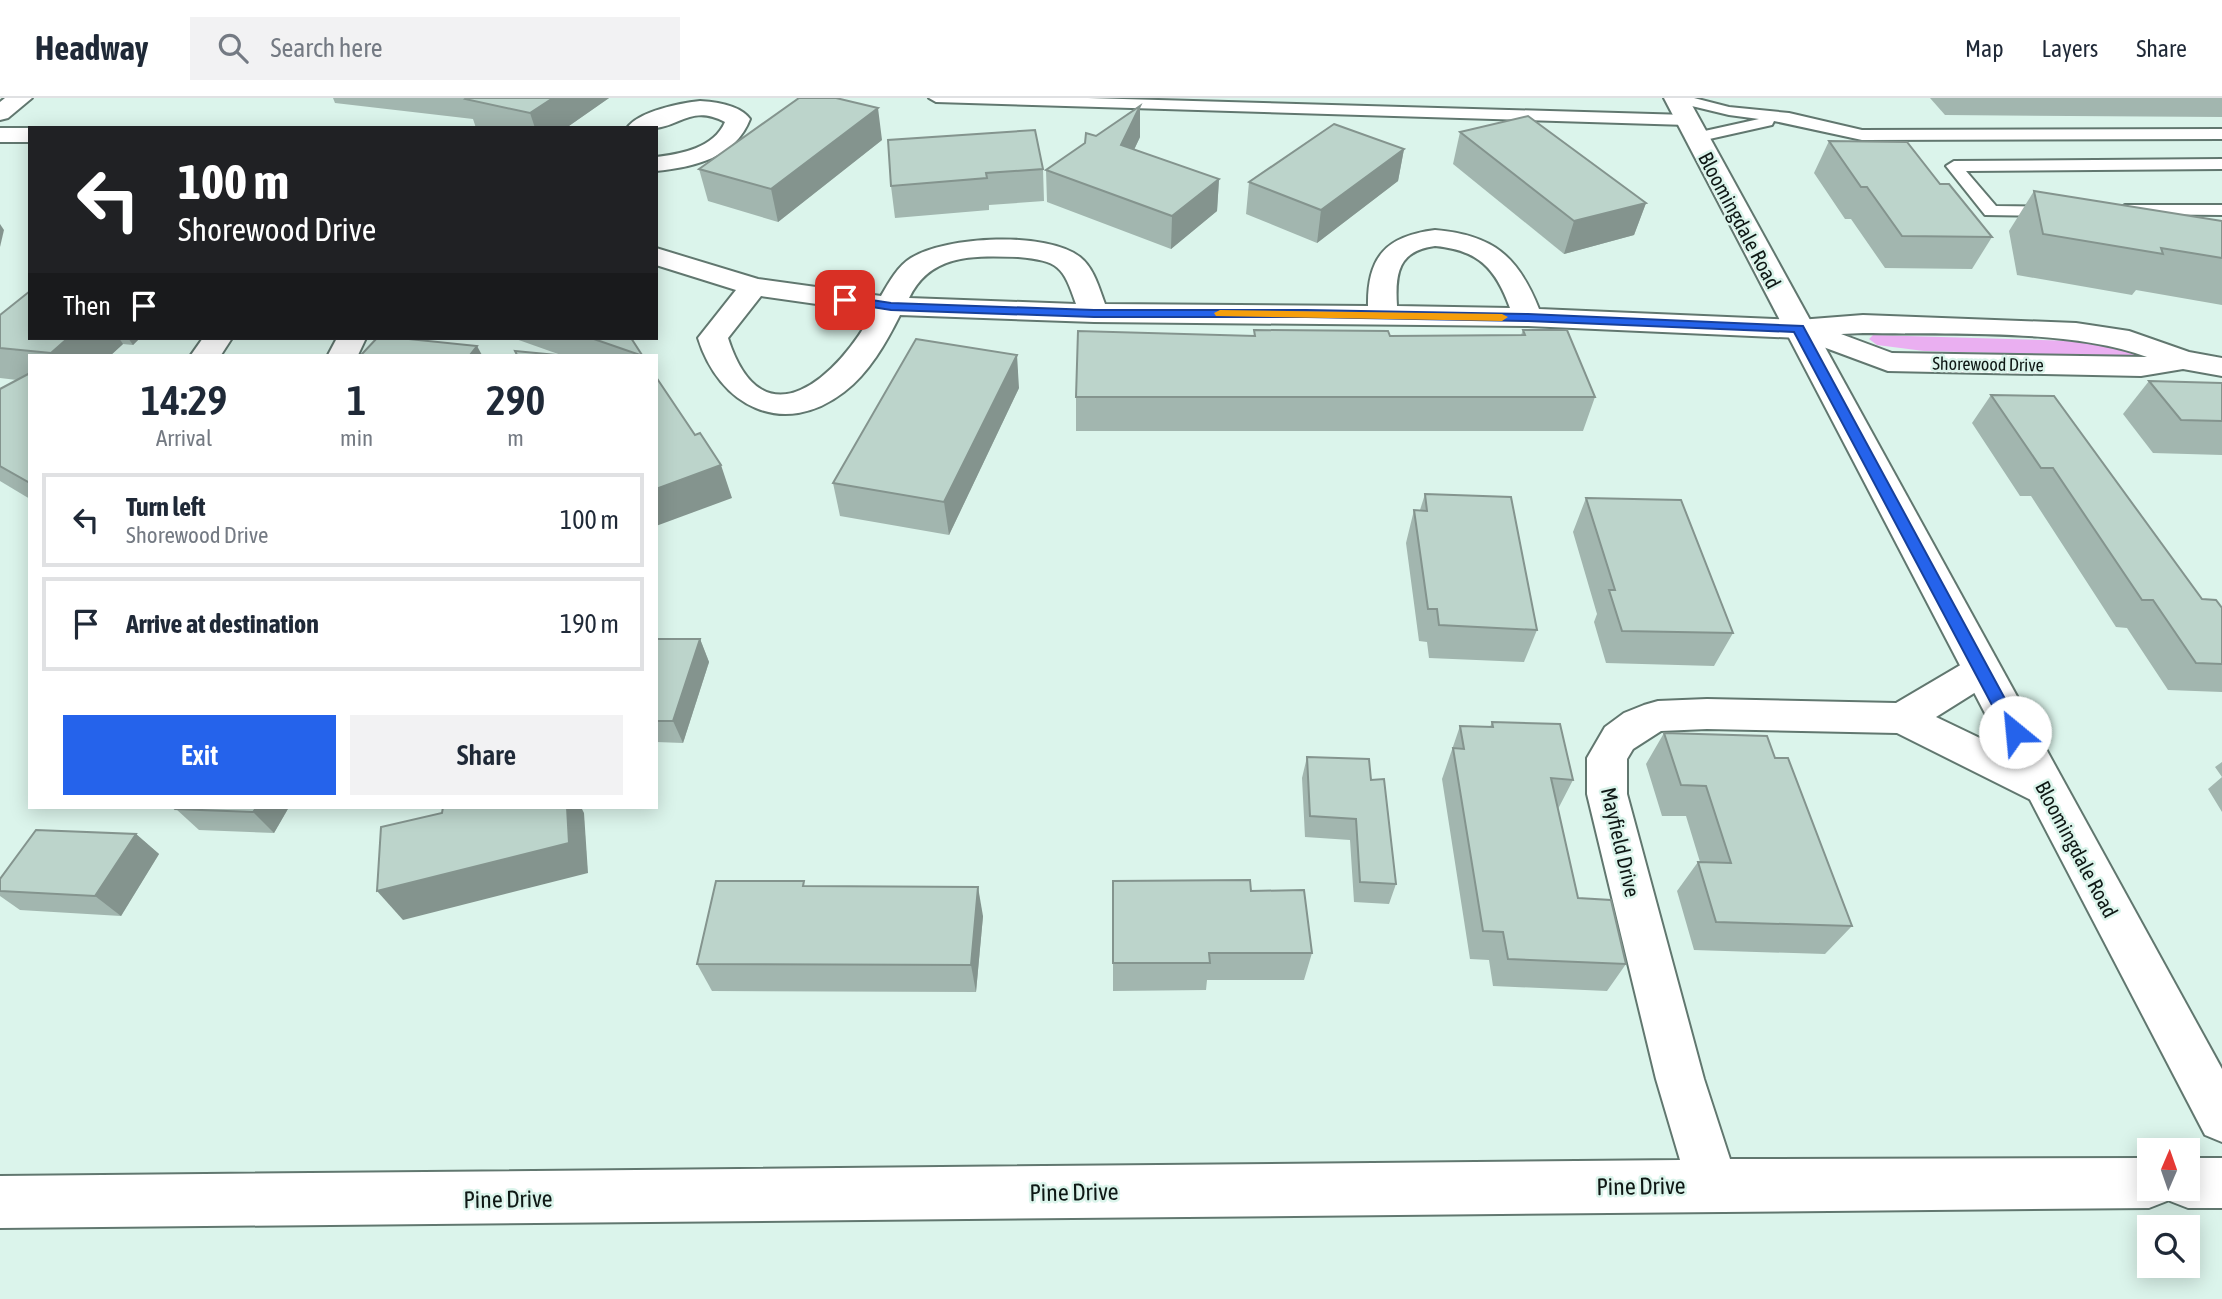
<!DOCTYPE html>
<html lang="en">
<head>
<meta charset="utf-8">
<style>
	:root { --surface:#fff; --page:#f2f2f3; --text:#1f2937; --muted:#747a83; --line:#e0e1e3; --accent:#2563eb }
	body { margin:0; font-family:"Asap Condensed",sans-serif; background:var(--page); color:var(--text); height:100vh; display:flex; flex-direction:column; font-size:26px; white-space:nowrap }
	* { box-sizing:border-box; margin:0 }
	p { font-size:23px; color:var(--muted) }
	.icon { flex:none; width:38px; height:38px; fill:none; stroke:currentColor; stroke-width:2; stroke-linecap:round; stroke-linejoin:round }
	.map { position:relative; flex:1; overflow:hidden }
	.panel { position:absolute; left:28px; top:256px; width:630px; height:455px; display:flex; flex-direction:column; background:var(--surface); border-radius:0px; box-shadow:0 4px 18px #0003 }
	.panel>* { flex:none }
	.top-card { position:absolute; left:28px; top:28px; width:630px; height:214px; border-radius:0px; box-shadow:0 4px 18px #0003; background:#202124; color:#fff; overflow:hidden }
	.needle { width:46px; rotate:2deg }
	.fabs { position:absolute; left:2137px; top:1040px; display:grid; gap:14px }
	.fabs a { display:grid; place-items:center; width:63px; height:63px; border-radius:0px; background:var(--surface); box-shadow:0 4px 18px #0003; font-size:35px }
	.pin { position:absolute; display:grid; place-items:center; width:60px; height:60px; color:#fff; margin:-30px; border-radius:14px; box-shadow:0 4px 10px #0006 }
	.me { position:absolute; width:77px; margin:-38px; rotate:332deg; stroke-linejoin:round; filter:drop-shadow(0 0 5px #0008) }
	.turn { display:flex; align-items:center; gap:24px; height:147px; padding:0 35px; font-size:32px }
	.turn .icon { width:91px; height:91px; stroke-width:2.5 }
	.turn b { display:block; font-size:49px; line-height:60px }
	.then { display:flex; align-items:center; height:66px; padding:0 35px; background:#0003; gap:14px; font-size:26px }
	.eta { display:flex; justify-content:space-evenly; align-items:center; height:119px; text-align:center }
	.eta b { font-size:42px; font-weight:600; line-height:49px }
	.button { display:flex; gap:14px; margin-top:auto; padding:14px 35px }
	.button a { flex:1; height:80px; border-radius:0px; background:var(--accent); color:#fff; font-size:28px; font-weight:600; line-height:80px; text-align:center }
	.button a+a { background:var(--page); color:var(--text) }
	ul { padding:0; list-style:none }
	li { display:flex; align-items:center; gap:21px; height:94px; margin:0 14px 10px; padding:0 21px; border:4px solid var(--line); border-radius:0px }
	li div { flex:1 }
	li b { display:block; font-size:26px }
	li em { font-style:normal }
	header { display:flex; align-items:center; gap:42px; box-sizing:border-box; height:98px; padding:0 35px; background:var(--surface); border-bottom:2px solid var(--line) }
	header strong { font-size:33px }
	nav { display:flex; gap:38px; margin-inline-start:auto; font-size:24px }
	.search { width:490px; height:63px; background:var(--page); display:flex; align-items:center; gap:18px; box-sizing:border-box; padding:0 24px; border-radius:0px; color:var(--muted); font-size:26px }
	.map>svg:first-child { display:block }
</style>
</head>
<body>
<header>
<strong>Headway</strong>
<div class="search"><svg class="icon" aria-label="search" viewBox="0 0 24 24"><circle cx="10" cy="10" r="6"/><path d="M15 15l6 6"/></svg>Search here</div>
<nav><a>Map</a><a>Layers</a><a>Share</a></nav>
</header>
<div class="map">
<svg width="2222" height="1201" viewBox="0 0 2222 1201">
	<rect width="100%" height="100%" fill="#dbf4eb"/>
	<path fill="#eaaff1" d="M1873 237 2075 243 2144 255 2142 259 1924 253 1877 247 1869 241Z"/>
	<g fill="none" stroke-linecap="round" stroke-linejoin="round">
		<defs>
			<g id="service">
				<path d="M929 0H1088L1687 17 1695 22 1687 27 936 4Z"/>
				<path d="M1669 0H1694L1729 9 1789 15 1862 32 2222 31V41L1862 42 1774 23 1772 27 1696 44 1691 42 1688 39 1691 36 1759 21 1729 17 1671 3Z"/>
				<path d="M2222 61V71L1966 73 1996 108 2059 109 2061 113 2059 117 2053 118 1985 117 1946 68 1954 63Z"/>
				<path d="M2125 107H2222V117L2119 116 2117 112Z"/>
			</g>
			<g id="minor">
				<path d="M5 0H32L8 20 0 22V4Z"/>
				<path d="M700 3C716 4 740 7 750 21 735 60 694 69 656 73V59C681 56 714 50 725 24 693 7 681 27 656 30 646 31 636 30 627 30 639 13 681 5 700 3Z"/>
				<rect x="0" y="30" width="30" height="14"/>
				<path d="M1435 132C1493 137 1518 158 1539 211L1799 222 1863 217 2076 225 2129 233 2189 254 2222 260V278L2183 271 2141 278 1888 273 1799 240 1528 228 1094 224 900 217C886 245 869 275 844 294 783 341 719 308 698 240L736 192 656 167V150L758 181 881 198C889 184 898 168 911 160 946 138 1047 133 1080 159 1094 170 1099 190 1105 206L1368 208C1367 158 1387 138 1435 132ZM1435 148C1479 152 1496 171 1510 210L1397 208C1395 175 1398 153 1435 148ZM1018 159C1059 163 1063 168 1076 206L909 200C931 155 974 158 1018 159ZM761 198 873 214C839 278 763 349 728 240ZM1863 235C1948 237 2069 230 2147 259L1892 255 1841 236Z"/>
				<path d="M203 240H232L221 257H191Z"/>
				<path d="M337 240H366L358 257H328Z"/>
				<path d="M1982 558 1995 562 2001 572 1995 582 1936 619 2057 677 2063 689 2057 701 2043 706 2029 701 1897 635 1707 631 1661 633 1633 651 1627 661V696L1704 981 1730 1061 2149 1060V1090H2188V1060H2222V1110H2188L2170 1103 2168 1099 2167 1103 2149 1110 0 1130V1078L1680 1062 1656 981 1587 696V660L1605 629 1624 615 1644 607 1658 603 1707 601 1896 605 1969 562Z"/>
			</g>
			<path id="tertiary" d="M1664 0H1688L2222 971V1044L2205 1037Z"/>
		</defs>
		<use href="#service" stroke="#61776f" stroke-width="4"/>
		<use href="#minor" stroke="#61776f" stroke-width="4"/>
		<use href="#tertiary" stroke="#61776f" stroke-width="4"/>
		<use href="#service" fill="#fff" fill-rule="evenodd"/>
		<use href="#minor" fill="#fff" fill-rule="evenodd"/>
		<use href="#tertiary" fill="#fff" fill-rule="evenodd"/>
	</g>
	<g fill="#a2b6af">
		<path d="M333 0H609L566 30H476L473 21 335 5Z"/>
		<path d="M1930 0H2222V19L1945 17Z"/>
		<path d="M1140 8V39L1134 52 1219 81 1217 113 1171 151 1047 104 1046 72Z"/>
		<path d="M1460 34 1646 105 1634 137 1564 156 1453 66Z"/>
		<path d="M882 42 778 124 708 103 699 71Z"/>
		<path d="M888 42 1043 71 1044 103 989 107V112L895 120 891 88Z"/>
		<path d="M1829 43 1940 86 1992 139 1972 171 1885 170 1851 121H1845L1814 75Z"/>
		<path d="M1404 51 1398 83 1317 145 1246 116 1249 84Z"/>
		<path d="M2034 93 2222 123V207L2136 192 2132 197 2017 177 2009 133Z"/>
		<path d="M0 217 30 240H140L133 247 123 246 111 257H30V401L0 383V291L17 282 0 280Z"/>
		<path d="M1254 232 1390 238 1521 237 1523 232 1595 299 1583 333H1076V299L1254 238Z"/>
		<path d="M513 240H631L642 257H561Z"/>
		<path d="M2149 283 2222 285V357L2153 355 2123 316Z"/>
		<path d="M1019 290 949 437 840 418 833 385Z"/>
		<path d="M1991 297 2202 501 2222 510V594L2168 592 2127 530 2116 529 2031 398H2020L1972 325Z"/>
		<path d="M1425 396 1537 532 1524 564 1429 560 1427 544 1419 543 1406 445 1414 412H1420Z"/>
		<path d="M1586 400 1733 535 1714 568 1606 565 1594 524 1597 516 1573 434Z"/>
		<path d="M656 541H700L709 564 683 645 656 644Z"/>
		<path d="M1492 624 1573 682 1558 711 1578 800 1626 866 1607 893 1493 888 1489 862 1470 861 1442 681 1460 628 1490 629Z"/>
		<path d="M1664 635 1775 660 1852 828 1825 856 1694 852 1677 793 1698 764H1700L1686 718H1662L1646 666Z"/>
		<path d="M1307 659 1371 682 1396 786 1389 806 1354 804 1350 742 1305 739 1302 680Z"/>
		<path d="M2222 664V714L2208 691 2222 679 2215 669Z"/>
		<path d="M178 709H289L274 735 199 732 176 711Z"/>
		<path d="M136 736 159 756 121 818 20 812 0 798V781Z"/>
		<path d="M1113 783 1251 793 1312 855 1304 882H1207L1206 892 1113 893Z"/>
		<path d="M983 818 976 894 712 893 697 866Z"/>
	</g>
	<g fill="#84948e">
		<path d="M553 0H609L566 30H535L530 15Z"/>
		<path d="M1140 8V39L1121 79V47Z"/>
		<path d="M878 10 882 42 778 124 771 91Z"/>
		<path d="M1404 51 1398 83 1317 145 1321 112Z"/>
		<path d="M1219 81 1217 113 1171 151 1172 118Z"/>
		<path d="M1646 105 1634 137 1564 156 1574 123Z"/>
		<path d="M0 126 4 132 0 149Z"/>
		<path d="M68 240H119L123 246 111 257H52L51 255Z"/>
		<path d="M128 240H140L133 247Z"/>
		<path d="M477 248 482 257H470Z"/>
		<path d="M1017 257 1019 290 949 437 944 404Z"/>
		<path d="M721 367 732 400 656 428V391Z"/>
		<path d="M700 541 709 564 683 645 673 623Z"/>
		<path d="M257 709H289L274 735 253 714Z"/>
		<path d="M567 709H581L584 715 588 775 403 822 377 793Z"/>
		<path d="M136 736 159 756 121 818 95 798Z"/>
		<path d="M978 789 983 818 976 894 971 867Z"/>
	</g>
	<g fill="#bcd4cb" stroke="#84948e" stroke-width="2">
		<path d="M466 0H553L530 15 465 1Z"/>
		<path d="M799 0H836L878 10 771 91 699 71Z"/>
		<path d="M1140 8 1121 47 1219 81 1172 118 1046 72 1085 45 1086 35 1096 38Z"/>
		<path d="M1528 18 1646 105 1574 123 1460 34Z"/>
		<path d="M1334 26 1404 51 1321 112 1249 84Z"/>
		<path d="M1035 32 1043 71 986 75 987 80 891 88 888 42Z"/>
		<path d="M1829 43 1907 44 1940 86H1949L1992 139 1902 138 1867 89H1861Z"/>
		<path d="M2034 93 2222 123V160L2161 150 2163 156 2043 136Z"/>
		<path d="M30 193V240H68L51 255 0 250V217Z"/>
		<path d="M1254 232 1388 233 1390 238 1525 237 1523 232H1567L1595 299H1076L1078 233 1255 238Z"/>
		<path d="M377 240H399L477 248 470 257H361Z"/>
		<path d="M591 240H631L642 257H640Z"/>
		<path d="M916 241 1017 257 944 404 833 385Z"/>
		<path d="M515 253 557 257H517Z"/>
		<path d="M30 275V385L0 368V291Z"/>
		<path d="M656 279 695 337 700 335 721 367 656 391Z"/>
		<path d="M2149 283 2222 285V323L2181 322Z"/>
		<path d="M1991 297 2054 298 2202 501 2216 502 2222 510V566L2196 565 2153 502H2142L2053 370H2041Z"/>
		<path d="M1425 396 1511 399 1537 532 1439 527 1437 511H1428L1414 412 1427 413Z"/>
		<path d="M1586 400 1681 402 1733 535 1622 533 1609 492H1615Z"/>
		<path d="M656 541H700L673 623H656Z"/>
		<path d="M1492 624 1560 626 1573 682 1551 680 1578 800 1611 802 1626 866 1508 861 1503 834 1483 833 1453 650 1464 651 1460 628 1493 629Z"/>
		<path d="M1664 635 1767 638 1775 660H1788L1852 828 1716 824 1698 764 1731 765 1706 688 1681 687Z"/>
		<path d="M1307 659 1369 661 1371 682 1384 681 1396 786 1360 784 1356 721 1310 718Z"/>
		<path d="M178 709H257L253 714 176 711Z"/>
		<path d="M443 709H567L569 745 377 793 381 729 442 715Z"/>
		<path d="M36 732 136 736 95 798 0 793V781Z"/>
		<path d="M1250 782 1251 793 1304 792 1312 855H1209L1210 865H1113V783Z"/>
		<path d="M716 783H804L803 788 978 789 971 867 697 866Z"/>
	</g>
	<path fill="#2563eb" stroke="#184099" stroke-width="2" d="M845 198 891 205 1094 212H1306L1528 216 1803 228 2023 634 2021 639H2009L1794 234 1528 223 1306 219H1094L891 212 841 204 839 202Z"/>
	<path fill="#f59e0b" d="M1220 212 1502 216 1508 219 1502 223 1216 218 1214 215Z"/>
	<g text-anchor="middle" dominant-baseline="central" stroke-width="5" stroke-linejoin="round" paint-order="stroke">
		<g font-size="18" fill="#0f1815" stroke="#dbf4eb">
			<text transform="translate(1988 266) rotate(1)">Shorewood Drive</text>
		</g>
		<g font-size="21" fill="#0f1815" stroke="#dbf4eb">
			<text transform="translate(1740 122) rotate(62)">Bloomingdale Road</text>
			<text transform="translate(1621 744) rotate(77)">Mayfield Drive</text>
			<text transform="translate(2077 751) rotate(62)">Bloomingdale Road</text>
		</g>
		<g font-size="24" fill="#0f1815" stroke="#dbf4eb">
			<text transform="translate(1641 1088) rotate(-1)">Pine Drive</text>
			<text transform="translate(1074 1094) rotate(-1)">Pine Drive</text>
			<text transform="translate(508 1101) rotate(-1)">Pine Drive</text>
		</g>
	</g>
</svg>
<div class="fabs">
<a><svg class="needle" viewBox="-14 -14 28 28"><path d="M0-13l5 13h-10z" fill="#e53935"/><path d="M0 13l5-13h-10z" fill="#747a83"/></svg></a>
<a><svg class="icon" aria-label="search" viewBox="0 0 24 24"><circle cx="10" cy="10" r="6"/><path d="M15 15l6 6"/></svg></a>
</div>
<div class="pin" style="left:845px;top:202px;background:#d93025"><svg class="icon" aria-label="arrive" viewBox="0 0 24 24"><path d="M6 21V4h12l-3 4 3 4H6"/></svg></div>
<svg class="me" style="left:2015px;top:634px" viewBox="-20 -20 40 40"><circle r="19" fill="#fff"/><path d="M0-13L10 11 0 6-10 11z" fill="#2563eb"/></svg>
<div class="top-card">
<div class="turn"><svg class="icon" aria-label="left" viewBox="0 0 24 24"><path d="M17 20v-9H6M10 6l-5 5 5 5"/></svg><div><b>100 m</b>Shorewood Drive</div></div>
<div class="then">Then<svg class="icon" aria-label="arrive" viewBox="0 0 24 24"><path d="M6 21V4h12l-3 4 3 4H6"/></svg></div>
</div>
<section class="panel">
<div class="eta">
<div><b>14:29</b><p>Arrival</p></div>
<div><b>1</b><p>min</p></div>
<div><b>290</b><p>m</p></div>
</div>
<ul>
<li><svg class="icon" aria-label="left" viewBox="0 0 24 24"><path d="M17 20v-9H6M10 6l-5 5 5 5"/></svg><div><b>Turn left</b><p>Shorewood Drive</p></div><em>100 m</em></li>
<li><svg class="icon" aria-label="arrive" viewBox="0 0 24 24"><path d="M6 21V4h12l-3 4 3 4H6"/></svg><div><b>Arrive at destination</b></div><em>190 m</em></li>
</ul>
<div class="button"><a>Exit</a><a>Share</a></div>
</section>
</div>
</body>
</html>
